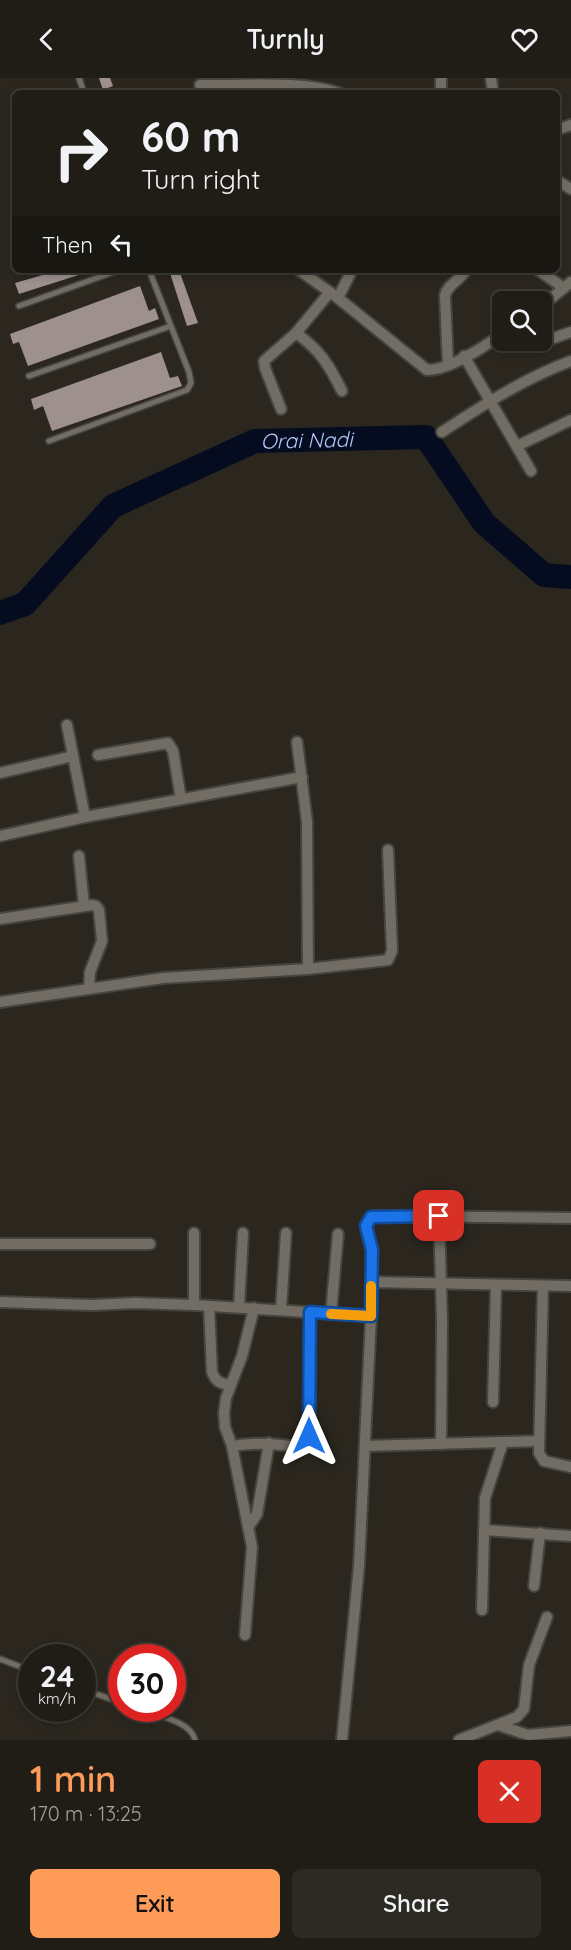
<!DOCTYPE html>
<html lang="en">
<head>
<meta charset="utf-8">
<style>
	:root { --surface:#201d17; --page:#2d2a24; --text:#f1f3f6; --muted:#a2a2a1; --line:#3d3b36; --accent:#ff9b59 }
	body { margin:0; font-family:Quicksand,sans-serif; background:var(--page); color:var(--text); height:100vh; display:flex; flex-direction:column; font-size:22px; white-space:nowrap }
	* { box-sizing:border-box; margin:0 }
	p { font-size:20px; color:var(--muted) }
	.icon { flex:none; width:33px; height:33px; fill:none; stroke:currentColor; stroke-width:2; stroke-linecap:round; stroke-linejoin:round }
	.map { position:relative; height:1662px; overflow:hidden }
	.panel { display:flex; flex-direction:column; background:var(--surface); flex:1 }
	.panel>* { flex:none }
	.banner { position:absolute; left:12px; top:12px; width:548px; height:183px; border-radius:9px; box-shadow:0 3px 9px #0003,0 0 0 2px var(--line); background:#201d17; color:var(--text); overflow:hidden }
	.tools { position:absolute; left:492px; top:213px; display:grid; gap:12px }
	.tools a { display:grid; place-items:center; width:60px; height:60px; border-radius:9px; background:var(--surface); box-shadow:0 3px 9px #0003,0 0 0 2px var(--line); font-size:30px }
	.speed { position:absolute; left:18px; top:1566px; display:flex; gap:12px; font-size:30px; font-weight:700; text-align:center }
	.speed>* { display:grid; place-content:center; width:78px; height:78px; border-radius:50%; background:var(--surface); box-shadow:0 3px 9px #0003,0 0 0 2px var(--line); line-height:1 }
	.speed small { font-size:15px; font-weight:400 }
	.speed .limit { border:9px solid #d22; background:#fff; color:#111 }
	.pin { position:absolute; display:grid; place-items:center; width:51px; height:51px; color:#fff; margin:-26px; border-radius:12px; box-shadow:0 3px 9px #0006 }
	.me { position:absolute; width:66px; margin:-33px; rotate:0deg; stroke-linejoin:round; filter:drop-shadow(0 0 4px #0008) }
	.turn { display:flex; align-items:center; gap:21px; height:126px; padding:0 30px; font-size:27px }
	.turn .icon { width:78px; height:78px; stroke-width:2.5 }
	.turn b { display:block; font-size:42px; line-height:51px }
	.then { display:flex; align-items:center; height:57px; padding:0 30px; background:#0003; gap:12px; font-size:22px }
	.round { display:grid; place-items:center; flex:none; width:63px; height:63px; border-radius:9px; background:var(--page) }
	.head { display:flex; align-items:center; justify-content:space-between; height:102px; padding:0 30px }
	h1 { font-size:36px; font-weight:600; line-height:45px; color:var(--accent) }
	.action { display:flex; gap:12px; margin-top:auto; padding:12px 30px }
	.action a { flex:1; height:69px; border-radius:9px; background:var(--accent); color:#111; font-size:24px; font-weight:600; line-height:69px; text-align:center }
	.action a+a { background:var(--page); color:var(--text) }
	header { display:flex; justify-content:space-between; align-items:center; height:78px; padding:0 30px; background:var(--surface); font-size:27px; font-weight:600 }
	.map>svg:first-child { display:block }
</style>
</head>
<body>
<header><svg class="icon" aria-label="back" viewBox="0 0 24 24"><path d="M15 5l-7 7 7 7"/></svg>Turnly<svg class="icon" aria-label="heart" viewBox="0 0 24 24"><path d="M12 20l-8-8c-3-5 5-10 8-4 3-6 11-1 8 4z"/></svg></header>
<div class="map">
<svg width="571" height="1662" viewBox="0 0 571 1662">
	<rect width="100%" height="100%" fill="#2b271f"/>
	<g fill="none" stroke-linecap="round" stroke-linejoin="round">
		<path stroke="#050c20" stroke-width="24" id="s1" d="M0 535 25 526 113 428 255 363 426 359 484 445 544 497 571 499"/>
	</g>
	<g fill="#9d908e">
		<path d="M99 0H110L113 8 103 12Z"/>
		<path d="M60 192H88V194L19 216 15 205Z"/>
		<path d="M169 192H179L198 245 187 248Z"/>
		<path d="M140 208 149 233 155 230 159 241 28 288 19 264 13 266 10 256Z"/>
		<path d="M161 274 170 300 178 298 182 308 52 353 43 328 34 332 31 321Z"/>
	</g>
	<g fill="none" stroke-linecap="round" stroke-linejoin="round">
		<defs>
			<g id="service">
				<path d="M79 0 84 15"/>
				<path d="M19 228 119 192"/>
				<path d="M29 298 171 248"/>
				<path d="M49 363 187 312 191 305 189 294 149 192"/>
				<path d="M0 1581 32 1593"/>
				<path d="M82 1611 122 1625"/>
				<path d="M136 1630C153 1637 191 1642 195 1662"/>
			</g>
			<g id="minor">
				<path d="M441 0V15"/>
				<path d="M491 0 493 15"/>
				<path d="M200 7C244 8 298 2 339 15"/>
				<path d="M556 52 571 47"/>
				<path d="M556 102 571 111"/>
				<path d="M299 192 338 220 427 292C449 292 484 269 502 256"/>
				<path d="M538 192 564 210"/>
				<path d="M338 220 352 192"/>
				<path d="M542 228 571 204"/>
				<path d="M542 249 549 260H554L571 254"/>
				<path d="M296 255C320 272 329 287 342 313"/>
				<path d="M464 278 531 393"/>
				<path d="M448 287 445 218C447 206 460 203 466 192"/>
				<path d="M281 331 265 290 264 283 296 255 330 214"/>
				<path d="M442 354C483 327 525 300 571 283"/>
				<path d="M517 368 571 342"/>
				<path d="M67 647 85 739"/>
				<path d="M297 664 307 744 308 891"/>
				<path d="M98 677 168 665 173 673 181 721"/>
				<path d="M0 695 73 678"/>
				<path d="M0 758 85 739 302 699"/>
				<path d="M79 778 84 828"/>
				<path d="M0 841 92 827 96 828 99 832 102 863 90 894 89 910"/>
				<path d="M0 924 163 900 308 891 388 882 392 873 388 772"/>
				<path d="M439 1139 442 1243 441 1366"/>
				<path d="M194 1155V1227"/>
				<path d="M0 1166H150"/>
				<path d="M371 1204 571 1208"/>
				<path d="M543 1208 539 1375 544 1383 571 1389"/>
				<path d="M0 1224 92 1227 135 1225 194 1227 371 1238"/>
				<path d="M209 1228 212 1294C216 1304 220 1305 229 1307"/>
				<path d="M239 1229 243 1155"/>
				<path d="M281 1232 286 1155"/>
				<path d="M331 1236 338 1156"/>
				<path d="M493 1324 496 1207"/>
				<path d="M232 1368C257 1364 278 1366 304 1370L309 1364 310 1234"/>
				<path d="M365 1368 539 1363"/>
				<path d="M249 1448 257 1436 269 1365"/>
				<path d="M484 1452 571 1458"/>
				<path d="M534 1508 540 1455"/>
				<path d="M482 1532 485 1420 503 1364"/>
				<path d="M245 1557 252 1469 232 1368 225 1349 224 1335 226 1320 242 1278 254 1230"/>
				<path d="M498 1647 528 1657 571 1653"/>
				<path d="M342 1662 359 1488 371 1238 372 1172 366 1148 371 1139 377 1138 571 1140"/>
				<path d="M459 1662 517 1639 524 1631 529 1587 547 1539"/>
			</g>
		</defs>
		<use href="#service" stroke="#47443d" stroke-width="8"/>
		<use href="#minor" stroke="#47443d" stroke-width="14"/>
		<use href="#service" stroke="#726d64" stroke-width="5"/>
		<use href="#minor" stroke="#726d64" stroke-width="10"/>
	</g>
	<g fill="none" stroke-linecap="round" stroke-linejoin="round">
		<defs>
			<path id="route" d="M309 1358 310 1234 371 1238 372 1172 366 1148 371 1139 439 1138"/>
		</defs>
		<use href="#route" stroke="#114b97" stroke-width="15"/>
		<use href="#route" stroke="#1a73e8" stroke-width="10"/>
		<path stroke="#f59e0b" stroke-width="10" d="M331 1236 371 1238V1208"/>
	</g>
	<g text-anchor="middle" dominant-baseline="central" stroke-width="6" stroke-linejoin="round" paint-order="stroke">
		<g font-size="21" font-style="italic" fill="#b0c8f9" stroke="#12100c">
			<text stroke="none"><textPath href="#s1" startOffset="366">Orai Nadi</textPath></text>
		</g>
	</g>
</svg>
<div class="tools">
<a><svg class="icon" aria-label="search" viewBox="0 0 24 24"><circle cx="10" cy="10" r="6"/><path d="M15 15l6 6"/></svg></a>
</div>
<div class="speed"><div>24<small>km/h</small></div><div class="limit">30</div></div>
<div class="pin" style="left:439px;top:1138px;background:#d93025"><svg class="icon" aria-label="arrive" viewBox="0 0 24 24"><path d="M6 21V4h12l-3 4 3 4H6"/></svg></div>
<svg class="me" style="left:309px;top:1358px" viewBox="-20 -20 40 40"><path d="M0-17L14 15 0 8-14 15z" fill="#1a73e8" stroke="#fff" stroke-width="4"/></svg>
<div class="banner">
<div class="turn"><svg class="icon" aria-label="right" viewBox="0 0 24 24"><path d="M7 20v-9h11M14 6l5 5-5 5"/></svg><div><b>60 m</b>Turn right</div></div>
<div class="then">Then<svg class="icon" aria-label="left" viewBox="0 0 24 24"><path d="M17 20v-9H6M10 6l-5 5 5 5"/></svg></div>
</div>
</div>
<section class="panel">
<div class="head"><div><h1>1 min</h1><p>170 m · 13:25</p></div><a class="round" style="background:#d93025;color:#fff"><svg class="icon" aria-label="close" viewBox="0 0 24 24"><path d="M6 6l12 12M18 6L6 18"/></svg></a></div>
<div class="action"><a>Exit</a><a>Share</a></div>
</section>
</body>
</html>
